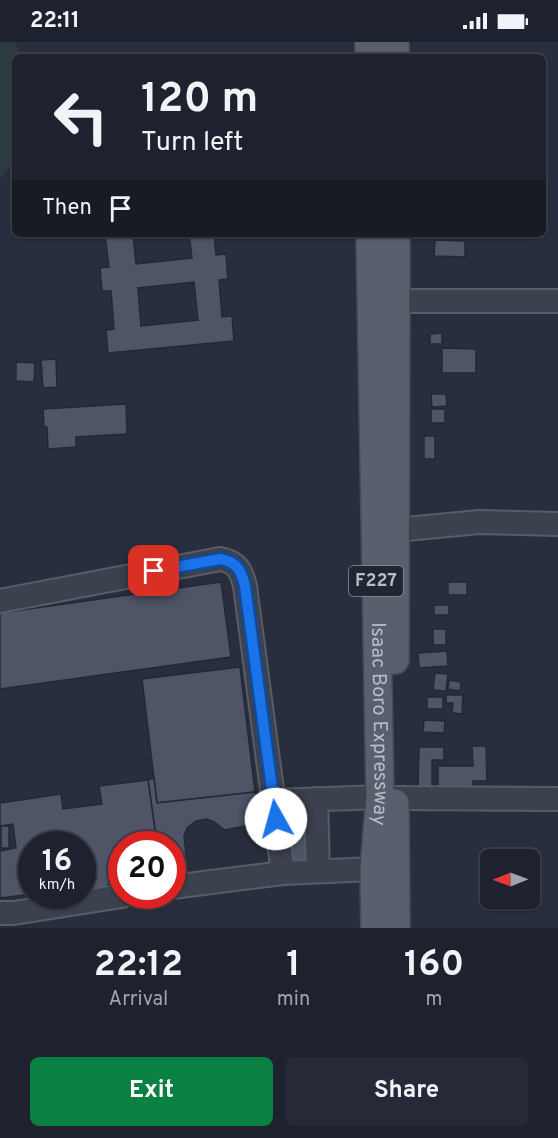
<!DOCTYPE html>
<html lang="en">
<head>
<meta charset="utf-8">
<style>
	:root { --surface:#1e222e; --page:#262a36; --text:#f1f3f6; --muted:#a1a4aa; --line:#3c3f4a; --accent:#0b8043 }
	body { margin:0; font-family:Overpass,sans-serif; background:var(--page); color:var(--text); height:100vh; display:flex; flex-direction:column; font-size:22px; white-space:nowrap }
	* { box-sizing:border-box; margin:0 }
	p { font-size:20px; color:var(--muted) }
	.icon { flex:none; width:33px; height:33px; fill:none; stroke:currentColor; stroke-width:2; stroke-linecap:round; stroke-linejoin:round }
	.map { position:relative; height:886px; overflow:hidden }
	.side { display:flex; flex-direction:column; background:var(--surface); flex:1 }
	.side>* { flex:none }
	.top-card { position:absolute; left:12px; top:12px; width:534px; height:183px; border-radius:9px; box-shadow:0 2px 4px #0004,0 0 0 2px var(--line); background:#1e222e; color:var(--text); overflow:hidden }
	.needle { width:39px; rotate:269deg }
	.tools { position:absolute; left:480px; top:807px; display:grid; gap:12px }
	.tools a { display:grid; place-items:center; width:60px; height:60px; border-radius:9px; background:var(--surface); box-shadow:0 2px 4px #0004,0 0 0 2px var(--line); font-size:30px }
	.speed { position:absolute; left:18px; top:789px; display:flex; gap:12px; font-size:30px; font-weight:700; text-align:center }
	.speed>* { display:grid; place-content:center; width:78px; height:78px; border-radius:50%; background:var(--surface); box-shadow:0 2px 4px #0004,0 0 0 2px var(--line); line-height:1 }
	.speed small { font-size:15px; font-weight:400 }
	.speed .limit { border:9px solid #d22; background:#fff; color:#111 }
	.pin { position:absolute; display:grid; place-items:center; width:51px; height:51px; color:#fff; margin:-26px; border-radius:12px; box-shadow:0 3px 9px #0006 }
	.me { position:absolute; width:66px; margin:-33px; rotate:353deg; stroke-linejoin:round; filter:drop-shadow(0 0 4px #0008) }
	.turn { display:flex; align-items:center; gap:21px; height:126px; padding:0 30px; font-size:27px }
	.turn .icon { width:78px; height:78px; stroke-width:2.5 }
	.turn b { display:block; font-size:42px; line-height:51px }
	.then { display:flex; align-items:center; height:57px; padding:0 30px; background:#0003; gap:12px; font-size:22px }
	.eta { display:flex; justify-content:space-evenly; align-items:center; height:102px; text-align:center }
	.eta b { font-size:36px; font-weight:700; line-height:42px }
	.action { display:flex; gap:12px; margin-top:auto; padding:12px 30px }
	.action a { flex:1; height:69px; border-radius:9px; background:var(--accent); color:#fff; font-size:24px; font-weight:700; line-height:69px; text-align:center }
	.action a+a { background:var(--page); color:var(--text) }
	.status { display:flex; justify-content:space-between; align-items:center; height:42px; padding:0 30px; background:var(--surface); direction:ltr }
	.status svg { height:16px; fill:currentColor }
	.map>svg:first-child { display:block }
</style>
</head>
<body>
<div class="status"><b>22:11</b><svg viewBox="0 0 49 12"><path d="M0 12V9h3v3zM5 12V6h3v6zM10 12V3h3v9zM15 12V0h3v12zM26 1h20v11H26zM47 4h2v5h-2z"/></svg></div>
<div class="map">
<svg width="558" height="886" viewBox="0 0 558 886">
	<rect width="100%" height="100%" fill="#282e3e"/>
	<path fill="#2b3b40" d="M0 0H16L19 15H15V118L0 137Z"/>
	<g fill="#4f5566" stroke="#232835" stroke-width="1.5" fill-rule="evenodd">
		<path d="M105 192H133L136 222 192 216 189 192H214L216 213 226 212 228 237 219 238 222 275 232 274 234 299 108 311 106 288 114 287 111 249H102L100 226 109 225ZM194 240 198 278 141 284 138 246Z"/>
		<path d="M435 198 465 199V215L434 214Z"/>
		<path d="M442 291V302H430V292Z"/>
		<path d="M442 306 476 307V331H442Z"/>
		<path d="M56 317 57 345 43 346 41 318Z"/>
		<path d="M16 320 35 321 34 340 16 339Z"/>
		<path d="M431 352H446L447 364 432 365Z"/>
		<path d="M126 362 127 392 76 395V405L48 407 47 385H44L43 367Z"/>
		<rect x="431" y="367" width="14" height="14"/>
		<rect x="424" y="394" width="11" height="23"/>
		<path d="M221 540 231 615 0 647V571Z"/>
		<rect x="448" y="540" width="19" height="13"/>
		<rect x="434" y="563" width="15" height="10"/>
		<rect x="433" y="587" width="13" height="16"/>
		<path d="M447 609 448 624 419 626 418 611Z"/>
		<path d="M240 625 255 750 157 761 142 637Z"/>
		<path d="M435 631 448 632 446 649 433 648Z"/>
		<path d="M449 638 461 640 460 649 448 647Z"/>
		<path d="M446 653H463L462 672 452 671 453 661H446Z"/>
		<rect x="427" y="655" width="16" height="12"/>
		<path d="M424 678 445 679 444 691 423 690Z"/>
		<path d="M472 704H486L487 739H473V745L438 746V724H473Z"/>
		<path d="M419 705H444V718H432V749L418 748Z"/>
		<path d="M154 736 157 761 255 750 263 767 250 783 225 788 214 780 207 777 196 779 187 786 184 794 186 812 172 814V802H157L148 738Z"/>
		<path d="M148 738 157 802H122V841L107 843 108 850 82 853V802H32V852L0 856V809L16 806 13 782 0 784V761L61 752 63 767 102 762 99 744Z"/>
		<path d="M311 776 313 819 289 820 286 777Z"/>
		<rect x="1" y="784" width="8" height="22"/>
	</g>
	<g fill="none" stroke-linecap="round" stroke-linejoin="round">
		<defs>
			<g id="minor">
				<path d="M396 259H558"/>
				<path d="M396 488 479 480 558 482"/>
				<path d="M0 559 220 517C237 520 241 528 245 544L283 831"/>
				<path d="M395 756 558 757"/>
				<path d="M316 757 318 829"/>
				<path d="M263 767 274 759 380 755"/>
				<path d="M172 845 283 831 374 827"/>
				<path d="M0 871H14L122 854"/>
			</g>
			<g id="major">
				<path d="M369 0V15"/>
				<path d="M395 0V15"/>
				<path id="s1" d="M370 192 380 755 374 827 375 886"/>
				<path d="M395 618 396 192"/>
				<path d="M395 761 396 886"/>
			</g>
		</defs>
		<use href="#minor" stroke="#575c68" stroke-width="26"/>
		<use href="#major" stroke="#454a57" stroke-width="30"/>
		<use href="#minor" stroke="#3c414e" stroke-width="22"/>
		<use href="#major" stroke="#5a5f6e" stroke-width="27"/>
	</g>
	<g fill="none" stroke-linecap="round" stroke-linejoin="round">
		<defs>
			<path id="route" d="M154 529 220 517C237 520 241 528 245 544L276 777"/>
		</defs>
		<use href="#route" stroke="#114b97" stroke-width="15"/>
		<use href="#route" stroke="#1a73e8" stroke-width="10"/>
	</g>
	<g text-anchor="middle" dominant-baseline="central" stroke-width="6" stroke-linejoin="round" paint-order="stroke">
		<rect fill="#212633" stroke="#8b8f9b" stroke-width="1.5" x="349" y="524" width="54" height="30" rx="4.5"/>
		<g font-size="18" font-weight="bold" fill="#b8bcc8">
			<text x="376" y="539">F227</text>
		</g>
		<g font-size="20" fill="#b8bcc8" stroke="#212633">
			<text stroke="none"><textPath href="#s1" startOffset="490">Isaac Boro Expressway</textPath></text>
		</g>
	</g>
</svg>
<div class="tools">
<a><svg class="needle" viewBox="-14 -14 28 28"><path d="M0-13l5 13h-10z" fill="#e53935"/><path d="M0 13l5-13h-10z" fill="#a1a4aa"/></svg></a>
</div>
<div class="speed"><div>16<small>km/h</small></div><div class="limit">20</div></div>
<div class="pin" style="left:154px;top:529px;background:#d93025"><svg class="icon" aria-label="arrive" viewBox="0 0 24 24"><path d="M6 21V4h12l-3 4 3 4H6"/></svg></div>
<svg class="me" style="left:276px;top:777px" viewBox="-20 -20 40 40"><circle r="19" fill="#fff"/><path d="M0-13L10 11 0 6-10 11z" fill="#1a73e8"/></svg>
<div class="top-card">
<div class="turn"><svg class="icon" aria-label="left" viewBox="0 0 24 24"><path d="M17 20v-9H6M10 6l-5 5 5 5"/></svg><div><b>120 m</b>Turn left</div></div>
<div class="then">Then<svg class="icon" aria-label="arrive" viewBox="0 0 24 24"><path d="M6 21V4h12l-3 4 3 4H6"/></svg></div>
</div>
</div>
<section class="side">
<div class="eta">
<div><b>22:12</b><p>Arrival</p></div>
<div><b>1</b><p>min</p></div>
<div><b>160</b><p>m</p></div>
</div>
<div class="action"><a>Exit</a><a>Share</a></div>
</section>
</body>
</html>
